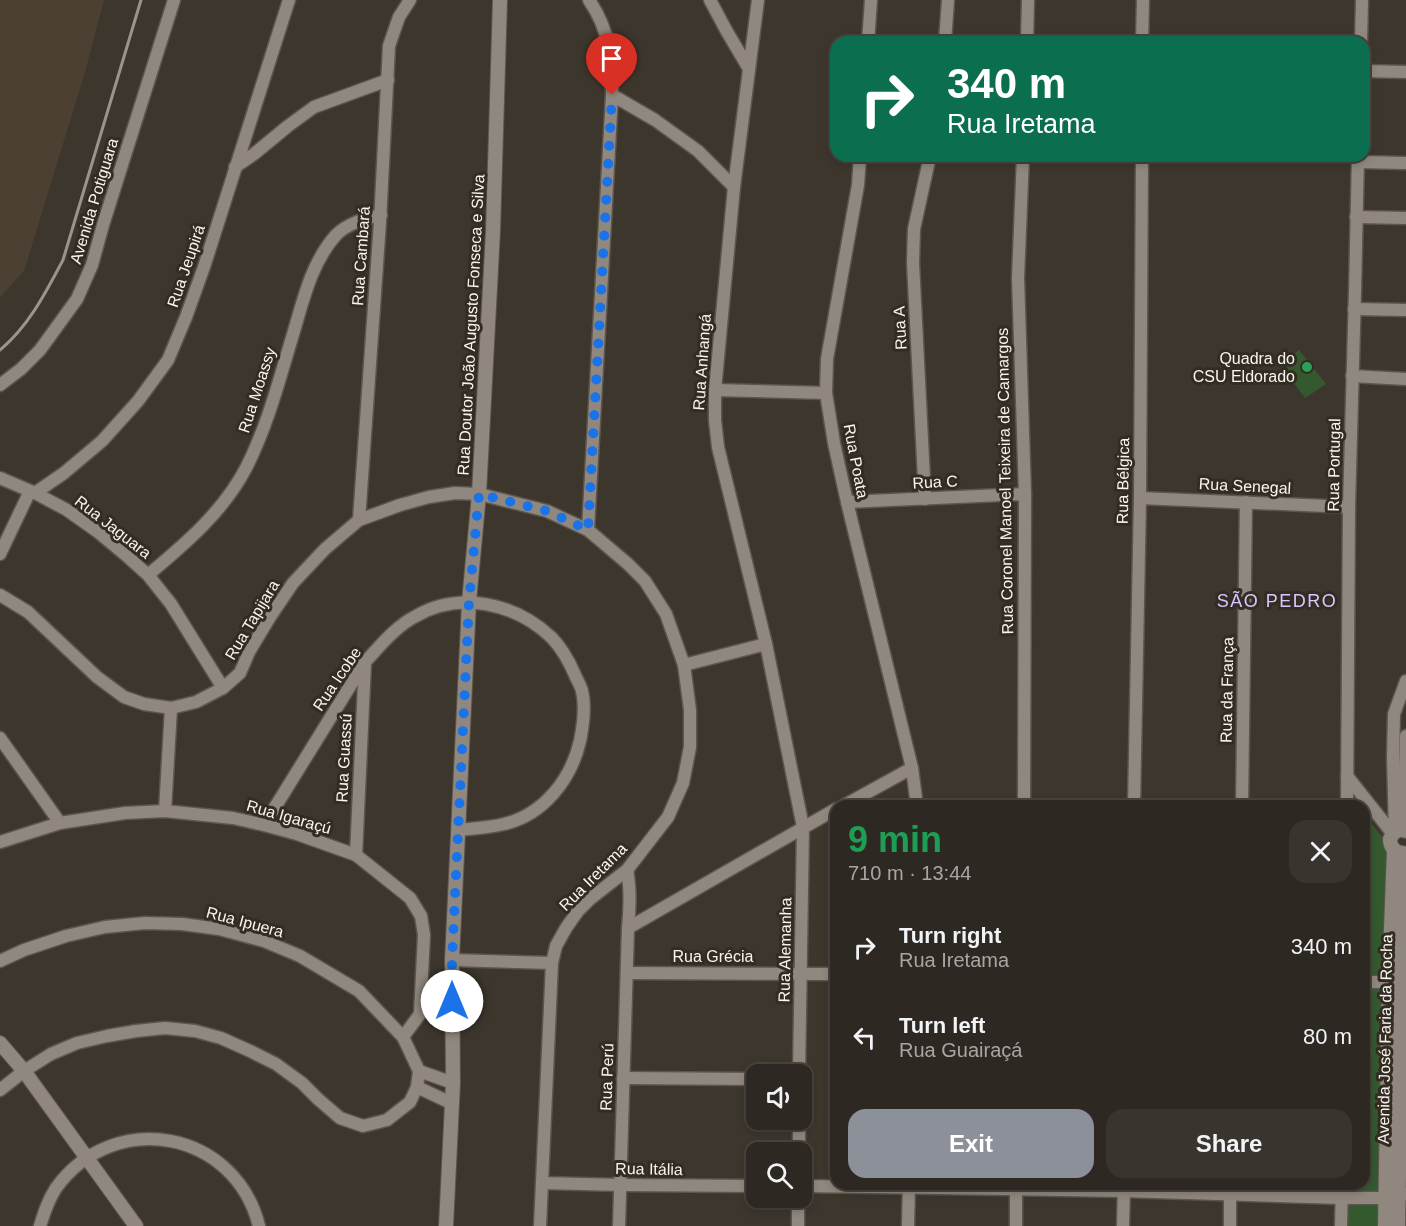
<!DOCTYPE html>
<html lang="en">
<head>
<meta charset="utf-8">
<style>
	:root { --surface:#2e2822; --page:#3a342f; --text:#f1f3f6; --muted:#a7a6a5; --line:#494440; --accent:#8c9099 }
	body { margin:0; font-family:Helvetica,sans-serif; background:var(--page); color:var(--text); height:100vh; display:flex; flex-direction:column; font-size:22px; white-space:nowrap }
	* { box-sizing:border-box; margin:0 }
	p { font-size:20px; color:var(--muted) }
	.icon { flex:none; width:33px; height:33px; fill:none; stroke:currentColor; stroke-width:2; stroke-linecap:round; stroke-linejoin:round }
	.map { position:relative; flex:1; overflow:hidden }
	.sheet { position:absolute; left:830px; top:800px; width:540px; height:390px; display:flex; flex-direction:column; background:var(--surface); border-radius:18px; box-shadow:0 3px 9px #0003,0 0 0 2px var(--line) }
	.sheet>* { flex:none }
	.hud { position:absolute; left:830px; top:36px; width:540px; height:126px; border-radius:18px; box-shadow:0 3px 9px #0003,0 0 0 2px var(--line); background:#0b6e4f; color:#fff; overflow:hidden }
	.fabs { position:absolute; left:746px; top:1064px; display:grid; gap:12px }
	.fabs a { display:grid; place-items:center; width:66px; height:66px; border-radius:12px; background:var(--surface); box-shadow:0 3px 9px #0003,0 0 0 2px var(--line); font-size:30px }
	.pin { position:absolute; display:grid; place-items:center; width:51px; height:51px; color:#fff; margin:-62px -26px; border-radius:50% 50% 50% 0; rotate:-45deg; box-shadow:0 0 6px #0007 }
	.pin .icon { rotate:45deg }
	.me { position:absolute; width:66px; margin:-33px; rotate:0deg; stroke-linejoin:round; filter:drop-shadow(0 0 4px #0008) }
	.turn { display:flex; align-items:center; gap:21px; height:126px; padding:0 18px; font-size:27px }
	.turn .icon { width:78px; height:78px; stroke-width:2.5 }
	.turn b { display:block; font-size:42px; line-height:51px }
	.round { display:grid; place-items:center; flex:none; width:63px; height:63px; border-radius:18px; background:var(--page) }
	.overview { display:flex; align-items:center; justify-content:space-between; height:102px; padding:0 18px }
	h1 { font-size:36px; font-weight:700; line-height:45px; color:#1e9e55 }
	.button { display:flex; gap:12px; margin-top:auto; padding:12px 18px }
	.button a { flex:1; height:69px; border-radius:18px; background:var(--accent); color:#fff; font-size:24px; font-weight:700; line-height:69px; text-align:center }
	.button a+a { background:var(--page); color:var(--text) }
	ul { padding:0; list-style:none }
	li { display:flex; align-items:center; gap:18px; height:90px; padding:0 18px }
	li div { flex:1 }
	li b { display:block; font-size:22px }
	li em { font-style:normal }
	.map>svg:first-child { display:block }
</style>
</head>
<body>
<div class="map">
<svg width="1406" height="1226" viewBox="0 0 1406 1226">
	<rect width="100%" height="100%" fill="#3d362d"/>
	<path fill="#4b4032" d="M0 0H104L85 72 24 271 0 297Z"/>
	<g fill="#35592e">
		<path d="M1299 350 1326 384 1305 398 1280 364Z"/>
		<path d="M1364 814 1382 837 1387 852 1381 1226H1348L1349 1184H1364Z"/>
	</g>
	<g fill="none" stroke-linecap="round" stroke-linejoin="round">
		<defs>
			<g id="minor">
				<path d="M710 0 726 30 749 69"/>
				<path d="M758 0 734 187 715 390V420L718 447 766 644 803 827 799 1074"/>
				<path d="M868 42 871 0"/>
				<path d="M945 42 948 0"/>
				<path d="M1027 42 1028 0"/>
				<path d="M1142 42 1143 0"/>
				<path d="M1361 42 1362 0"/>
				<path d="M1364 71 1406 72"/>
				<path d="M612 95 655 120 698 151 734 187"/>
				<path d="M860 156 858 185 827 359 826 393 834 443 847 502 912 768 917 806"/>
				<path d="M1023 156 1018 278 1025 494 1024 806"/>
				<path d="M1358 162 1406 163"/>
				<path d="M235 167 254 154 288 126 314 107 388 80"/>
				<path d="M1356 217 1406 218"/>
				<path d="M1354 309 1406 310"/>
				<path d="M1352 376 1406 379"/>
				<path d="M0 385 21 369 40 350 77 299 92 265 103 225 174 0"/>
				<path d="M715 390 826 393"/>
				<path d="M0 478 35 493 67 510 98 532 128 557 148 575 171 604 223 688"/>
				<path d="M35 493 64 473 102 441 138 401 168 360 186 317 204 267 289 0"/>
				<path d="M1140 498 1349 507"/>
				<path d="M925 499 913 263 914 229 930 156"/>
				<path d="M847 502 1025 494"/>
				<path d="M359 520 380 222 389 46 399 17 410 0"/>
				<path d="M588 530 612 95C611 59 611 32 589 0"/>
				<path d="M0 554 30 491"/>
				<path d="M148 575C185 544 223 512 246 468 268 425 280 377 294 331 304 297 312 262 336 235 348 223 364 219 381 215"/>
				<path d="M0 595 28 612 97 677 124 697 144 704 171 708 196 702 223 688 240 673 249 652 270 617 293 583 325 549 359 520 400 505 429 497 455 493 479 494 547 511 588 530 628 564 645 581 666 614 684 665 690 710V747L683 783 668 817 627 870 590 899 578 911 566 928 556 946 552 963 540 1226"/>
				<path d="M684 665 766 644"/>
				<path d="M0 738 60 823"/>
				<path d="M1347 776 1393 834"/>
				<path d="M843 806 912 768"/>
				<path d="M1134 806 1140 498 1142 156"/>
				<path d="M1242 806 1246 502"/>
				<path d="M1347 806 1349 507 1355 292 1358 156"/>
				<path d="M165 811 171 708"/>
				<path d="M264 825 365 662C380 646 396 626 416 616 460 591 515 603 551 637 561 647 569 661 575 675 577 680 581 686 582 691 586 707 583 726 580 741 571 780 543 815 504 824 489 828 474 828 459 830"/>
				<path d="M1403 830 1406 736"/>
				<path d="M1395 831 1393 758 1394 714 1406 681"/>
				<path d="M0 842 60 823 125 813 165 811 233 818 264 825 297 834 356 855 410 898 421 916 424 935 420 1014 403 1037"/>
				<path d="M356 855 365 663"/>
				<path d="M628 928 836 809"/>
				<path d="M452 960 552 963"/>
				<path d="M0 961 24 950 66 936 105 927 145 923 182 924 219 929 264 941 300 956 359 991 403 1037 419 1071 417 1087 410 1102 387 1120 363 1126 340 1118 318 1099 302 1083 276 1064 250 1051 221 1038 195 1031 165 1028 136 1031 107 1036 77 1043 51 1054 24 1071 0 1090"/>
				<path d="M627 973 836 974"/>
				<path d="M1364 982H1389"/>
				<path d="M419 1071 453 1083"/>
				<path d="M623 1078 756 1079"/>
				<path d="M417 1087 451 1103"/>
				<path d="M799 1152V1119"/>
				<path d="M542 1183 621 1185 756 1186"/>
				<path d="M801 1186 1124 1191 1341 1198H1385L1406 1194"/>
				<path d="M40 1226C44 1213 48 1200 56 1188 114 1108 235 1130 259 1226"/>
				<path d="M619 1226 628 928C630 908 631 890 627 870"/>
				<path d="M798 1226V1197"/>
				<path d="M908 1226 909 1184"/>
				<path d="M1016 1226V1185"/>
				<path d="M1123 1226 1124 1185"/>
				<path d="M1230 1226V1184"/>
				<path d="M1341 1226 1342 1184"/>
			</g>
			<g id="tertiary">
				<path d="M1401 853C1394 851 1390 847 1390 839 1393 832 1398 828 1406 831"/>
				<path d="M0 1043 24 1071 136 1226"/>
				<path d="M446 1226 453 1083 452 960 469 602 479 494 493 231 500 0"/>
				<path d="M1385 1226 1389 982 1394 850"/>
				<path d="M1398 1226 1401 1073 1403 853"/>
			</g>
		</defs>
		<use href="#minor" stroke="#5b554d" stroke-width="15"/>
		<use href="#tertiary" stroke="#5b554d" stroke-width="16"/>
		<use href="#minor" stroke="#90887e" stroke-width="12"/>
		<use href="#tertiary" stroke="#90887e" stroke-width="14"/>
		<path stroke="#9a948d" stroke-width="3" d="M0 350C29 326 46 292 63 260L141 0"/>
	</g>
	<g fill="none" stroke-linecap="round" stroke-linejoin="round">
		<path stroke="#1a73e8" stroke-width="10" stroke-dasharray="0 18" d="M452 1001V960L469 602 479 494 547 511 588 530 612 95"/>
	</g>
	<circle fill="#2e9e5b" stroke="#332c23" stroke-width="2" cx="1307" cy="367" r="6"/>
	<g text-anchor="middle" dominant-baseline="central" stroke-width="6" stroke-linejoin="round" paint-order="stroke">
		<g font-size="16" fill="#f8f4ee" stroke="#332c23">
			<text transform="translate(94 201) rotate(-73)">Avenida Potiguara</text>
			<text transform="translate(361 256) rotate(-86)">Rua Cambará</text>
			<text transform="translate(186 266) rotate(-71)">Rua Jeupirá</text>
			<text transform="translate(471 325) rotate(-87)">Rua Doutor João Augusto Fonseca e Silva</text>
			<text transform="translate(900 328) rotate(-93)">Rua A</text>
			<text transform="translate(702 362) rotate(-86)">Rua Anhangá</text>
			<text transform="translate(257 390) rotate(-72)">Rua Moassy</text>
			<text transform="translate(856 461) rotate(79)">Rua Poata</text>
			<text transform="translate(1334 465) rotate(-89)">Rua Portugal</text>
			<text transform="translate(1005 481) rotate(-91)">Rua Coronel Manoel Teixeira de Camargos</text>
			<text transform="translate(1123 481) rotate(-89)">Rua Bélgica</text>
			<text transform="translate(935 482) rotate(-3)">Rua C</text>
			<text transform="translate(1245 486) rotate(3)">Rua Senegal</text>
			<text transform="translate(113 527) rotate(38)">Rua Jaguara</text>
			<text transform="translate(252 620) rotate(-59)">Rua Tapijara</text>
			<text transform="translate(337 679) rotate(-56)">Rua Icobe</text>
			<text transform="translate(1227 690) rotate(-89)">Rua da França</text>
			<text transform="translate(344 758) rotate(-87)">Rua Guassú</text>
			<text transform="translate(289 817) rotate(16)">Rua Igaraçú</text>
			<text transform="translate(593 877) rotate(-45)">Rua Iretama</text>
			<text transform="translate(245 922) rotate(15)">Rua Ipuera</text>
			<text transform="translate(785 950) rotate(-89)">Rua Alemanha</text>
			<text x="713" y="956">Rua Grécia</text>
			<text transform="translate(1385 1039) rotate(-89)">Avenida José Faria da Rocha</text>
			<text transform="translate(607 1077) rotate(-88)">Rua Perú</text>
			<text transform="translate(649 1169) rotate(1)">Rua Itália</text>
		</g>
		<g font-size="16" fill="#f8f4ee" stroke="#332c23" text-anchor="end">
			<text x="1295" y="358">Quadra do<tspan x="1295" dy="18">CSU Eldorado</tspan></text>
		</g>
		<g font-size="18" letter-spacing="1.5" fill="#d9c6ff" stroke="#332c23">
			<text x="1277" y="601">SÃO PEDRO</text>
		</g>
	</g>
</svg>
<div class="fabs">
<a><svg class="icon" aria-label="sound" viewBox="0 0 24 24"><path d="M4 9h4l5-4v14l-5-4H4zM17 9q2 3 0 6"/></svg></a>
<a><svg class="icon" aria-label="search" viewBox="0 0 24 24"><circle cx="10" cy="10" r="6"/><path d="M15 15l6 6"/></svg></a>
</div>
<div class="pin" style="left:612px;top:95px;background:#d93025"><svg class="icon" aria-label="arrive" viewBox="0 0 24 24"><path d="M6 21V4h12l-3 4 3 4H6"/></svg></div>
<svg class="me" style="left:452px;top:1001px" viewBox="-20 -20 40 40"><circle r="19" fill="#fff"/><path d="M0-13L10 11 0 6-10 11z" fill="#1a73e8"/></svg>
<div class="hud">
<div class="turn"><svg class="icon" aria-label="right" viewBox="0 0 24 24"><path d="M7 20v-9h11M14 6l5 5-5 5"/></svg><div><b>340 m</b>Rua Iretama</div></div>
</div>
<section class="sheet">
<div class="overview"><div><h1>9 min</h1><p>710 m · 13:44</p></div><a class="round"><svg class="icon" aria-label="close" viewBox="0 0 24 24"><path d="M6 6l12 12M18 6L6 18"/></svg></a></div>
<ul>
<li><svg class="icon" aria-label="right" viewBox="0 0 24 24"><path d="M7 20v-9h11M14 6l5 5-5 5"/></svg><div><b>Turn right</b><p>Rua Iretama</p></div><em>340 m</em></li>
<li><svg class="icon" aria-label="left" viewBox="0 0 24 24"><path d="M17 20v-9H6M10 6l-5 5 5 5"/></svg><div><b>Turn left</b><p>Rua Guairaçá</p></div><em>80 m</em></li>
</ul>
<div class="button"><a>Exit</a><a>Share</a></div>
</section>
</div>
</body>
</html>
